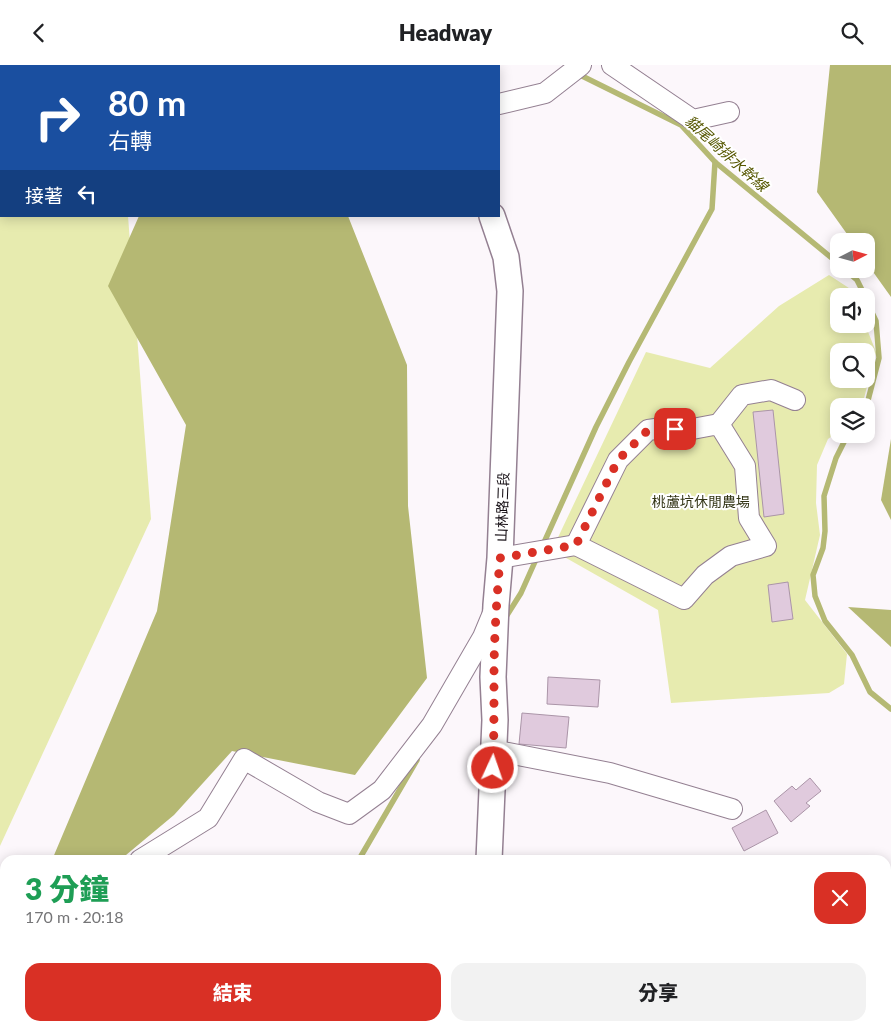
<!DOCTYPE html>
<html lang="zh-TW">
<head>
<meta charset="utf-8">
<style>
	:root { --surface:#fff; --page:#f2f2f2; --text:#202124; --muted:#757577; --accent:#d93025 }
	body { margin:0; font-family:Lato,"Noto Sans TC",sans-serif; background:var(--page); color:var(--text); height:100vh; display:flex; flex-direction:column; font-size:19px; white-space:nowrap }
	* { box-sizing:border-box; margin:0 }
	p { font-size:16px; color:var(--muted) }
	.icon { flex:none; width:28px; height:28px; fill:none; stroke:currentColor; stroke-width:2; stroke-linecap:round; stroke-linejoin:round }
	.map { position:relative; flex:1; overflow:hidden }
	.details { position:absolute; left:0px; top:790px; width:891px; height:176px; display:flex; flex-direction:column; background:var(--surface); border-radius:15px 15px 0 0; box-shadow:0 2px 12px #0003 }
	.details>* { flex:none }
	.banner { position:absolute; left:0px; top:0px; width:500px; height:152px; box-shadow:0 2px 12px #0003; background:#1a4fa0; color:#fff; overflow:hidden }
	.needle { width:32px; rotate:84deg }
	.buttons { position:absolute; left:830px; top:168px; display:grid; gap:10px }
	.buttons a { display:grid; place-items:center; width:45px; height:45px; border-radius:10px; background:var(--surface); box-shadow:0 2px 12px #0003; font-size:25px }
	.pin { position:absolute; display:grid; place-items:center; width:42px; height:42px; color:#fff; margin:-21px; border-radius:10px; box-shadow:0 2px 8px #0006 }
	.me { position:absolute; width:55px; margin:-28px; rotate:3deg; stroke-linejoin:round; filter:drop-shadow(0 0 4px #0008) }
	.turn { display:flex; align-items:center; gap:18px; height:105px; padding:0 25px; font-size:22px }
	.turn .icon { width:65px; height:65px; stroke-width:2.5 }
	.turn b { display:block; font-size:35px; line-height:42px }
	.then { display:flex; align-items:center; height:48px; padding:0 25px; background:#0003; gap:10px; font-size:19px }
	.round { display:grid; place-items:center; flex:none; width:52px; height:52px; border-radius:15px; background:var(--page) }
	.summary { display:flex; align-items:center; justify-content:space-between; height:85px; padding:0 25px }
	h1 { font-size:30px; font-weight:800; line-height:38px; color:#1e9e55 }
	.cta { display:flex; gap:10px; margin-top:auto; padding:10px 25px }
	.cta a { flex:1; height:58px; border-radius:15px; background:var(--accent); color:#fff; font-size:20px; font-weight:800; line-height:58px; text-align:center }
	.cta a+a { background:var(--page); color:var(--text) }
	header { display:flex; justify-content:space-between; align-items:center; height:65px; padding:0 25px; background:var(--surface); font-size:22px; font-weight:800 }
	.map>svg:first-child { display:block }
</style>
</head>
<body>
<header><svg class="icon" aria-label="back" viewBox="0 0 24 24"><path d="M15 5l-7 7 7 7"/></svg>Headway<svg class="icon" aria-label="search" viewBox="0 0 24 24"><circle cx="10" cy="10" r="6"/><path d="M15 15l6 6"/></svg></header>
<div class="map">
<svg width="891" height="966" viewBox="0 0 891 966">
	<rect width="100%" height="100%" fill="#fcf7fb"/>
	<g fill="#e7ebaf" fill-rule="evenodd">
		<path d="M0 0H117V1H1V151H128L151 454 0 781Z"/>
		<path d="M829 210 852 225 855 231H839V259H865L876 287 862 341H839V366L828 374 817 400 816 438 820 470 805 535 847 589 844 619 829 628 671 638 658 545 552 485 646 287 710 303 779 241ZM839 286H866V314H839Z"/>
	</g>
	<g fill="#b5b873">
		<path d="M153 0H361L153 1Z"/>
		<path d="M830 0H891V232L866 197V176H852L817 127Z"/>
		<path d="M139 151H348L407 300 408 441 427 613 355 710 232 686 174 750 120 795H52L157 546 186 360 108 221Z"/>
		<path d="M891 374V455L881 435Z"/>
		<path d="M848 542 891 545V582Z"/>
		<path d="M534 961H595V966H535Z"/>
	</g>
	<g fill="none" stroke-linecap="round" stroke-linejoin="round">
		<g stroke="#b5b974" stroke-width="5.5">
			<path d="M576 8 681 60 715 97 839 199"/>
			<path d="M844 204 857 215 865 231"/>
			<path d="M866 235 876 256 879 293 866 343"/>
			<path d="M848 369 836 393 824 431 825 466 823 483 813 510 815 531 825 556 852 590 870 627 891 644"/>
			<path d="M542 482 596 362 629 297 712 144 715 97"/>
			<path d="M504 555 521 528 538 490"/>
			<path d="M361 795V791L417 695"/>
			<path d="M295 966 303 961"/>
		</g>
	</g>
	<g fill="#e0cadd" stroke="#ab95a8">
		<path d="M773 345 784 449 764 452 753 347Z"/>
		<path d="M788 517 793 554 772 557 768 520Z"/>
		<path d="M548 612 600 615 598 642 547 639Z"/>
		<path d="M522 648 569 652 566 683 519 679Z"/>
		<path d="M810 713 821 726 806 738 810 741 791 757 774 736 792 721 796 725Z"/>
		<path d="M766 745 778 768 744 786 732 763Z"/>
	</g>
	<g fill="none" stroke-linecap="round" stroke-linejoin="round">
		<defs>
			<g id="minor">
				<path d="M612 0 693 55 729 47"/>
				<path d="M499 39 545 28 581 0"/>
				<path d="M719 359 745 401 749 453 766 481 731 491 705 510 684 534 576 480 618 395 648 365 663 363 687 365Z"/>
				<path d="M719 359 742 330 771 325 795 335"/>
				<path d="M500 493 576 480"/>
				<path d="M493 685 610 708 732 744"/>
				<path d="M140 795 208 753 244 694 318 737 349 749 382 725 432 660 483 572 493 548"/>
				<path d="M0 943 5 937"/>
			</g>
			<g id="major">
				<path d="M427 0 428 1"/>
				<path d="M489 795 495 655 493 612 496 540 500 493 510 226 506 192 492 151"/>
				<path d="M507 961 508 966"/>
			</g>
		</defs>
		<use href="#minor" stroke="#948092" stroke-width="22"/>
		<use href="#major" stroke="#948092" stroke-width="28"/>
		<use href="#minor" stroke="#fff" stroke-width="20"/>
		<use href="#major" stroke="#fff" stroke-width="25"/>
	</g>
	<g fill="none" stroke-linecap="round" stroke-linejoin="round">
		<path stroke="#d93025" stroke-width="9" stroke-dasharray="0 16.2" d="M493 703C494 672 494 642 494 611 494 572 497 532 500 493L576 480 618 395 648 365 675 364"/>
	</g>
	<g text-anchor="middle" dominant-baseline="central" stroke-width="4" stroke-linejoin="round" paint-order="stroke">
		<g font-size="14" fill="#323415" stroke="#fff">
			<text x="701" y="436">桃蘆坑休閒農場</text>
		</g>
		<g font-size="14" fill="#120b11" stroke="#fff">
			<text transform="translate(502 442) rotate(-88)">山林路三段</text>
		</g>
		<g font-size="15" font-style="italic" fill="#565700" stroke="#fff">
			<text transform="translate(727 88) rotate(42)">貓尾崎排水幹線</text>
		</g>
	</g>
</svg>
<div class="buttons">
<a><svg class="needle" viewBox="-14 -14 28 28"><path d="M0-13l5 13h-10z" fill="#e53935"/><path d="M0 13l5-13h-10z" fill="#757577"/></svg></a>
<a><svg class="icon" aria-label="sound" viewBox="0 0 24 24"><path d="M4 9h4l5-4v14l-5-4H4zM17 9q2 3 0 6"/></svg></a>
<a><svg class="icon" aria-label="search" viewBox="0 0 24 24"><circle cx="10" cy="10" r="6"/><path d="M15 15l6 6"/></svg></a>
<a><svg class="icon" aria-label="layers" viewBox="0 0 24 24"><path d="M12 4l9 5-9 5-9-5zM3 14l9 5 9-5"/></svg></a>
</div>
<div class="pin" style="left:675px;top:364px;background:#d93025"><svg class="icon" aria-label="arrive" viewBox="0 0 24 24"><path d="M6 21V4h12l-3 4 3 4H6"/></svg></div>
<svg class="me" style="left:493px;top:703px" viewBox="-20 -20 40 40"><circle r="17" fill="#d93025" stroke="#fff" stroke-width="3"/><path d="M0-11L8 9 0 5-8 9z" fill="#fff"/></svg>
<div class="banner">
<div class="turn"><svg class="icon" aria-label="right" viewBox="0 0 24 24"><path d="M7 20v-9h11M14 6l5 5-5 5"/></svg><div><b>80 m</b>右轉</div></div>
<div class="then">接著<svg class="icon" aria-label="left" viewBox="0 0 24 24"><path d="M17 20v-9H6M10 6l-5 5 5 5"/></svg></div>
</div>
<section class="details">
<div class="summary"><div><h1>3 分鐘</h1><p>170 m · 20:18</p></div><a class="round" style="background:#d93025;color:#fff"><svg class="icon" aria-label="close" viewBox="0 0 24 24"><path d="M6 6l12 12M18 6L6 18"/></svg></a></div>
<div class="cta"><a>結束</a><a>分享</a></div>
</section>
</div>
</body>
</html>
